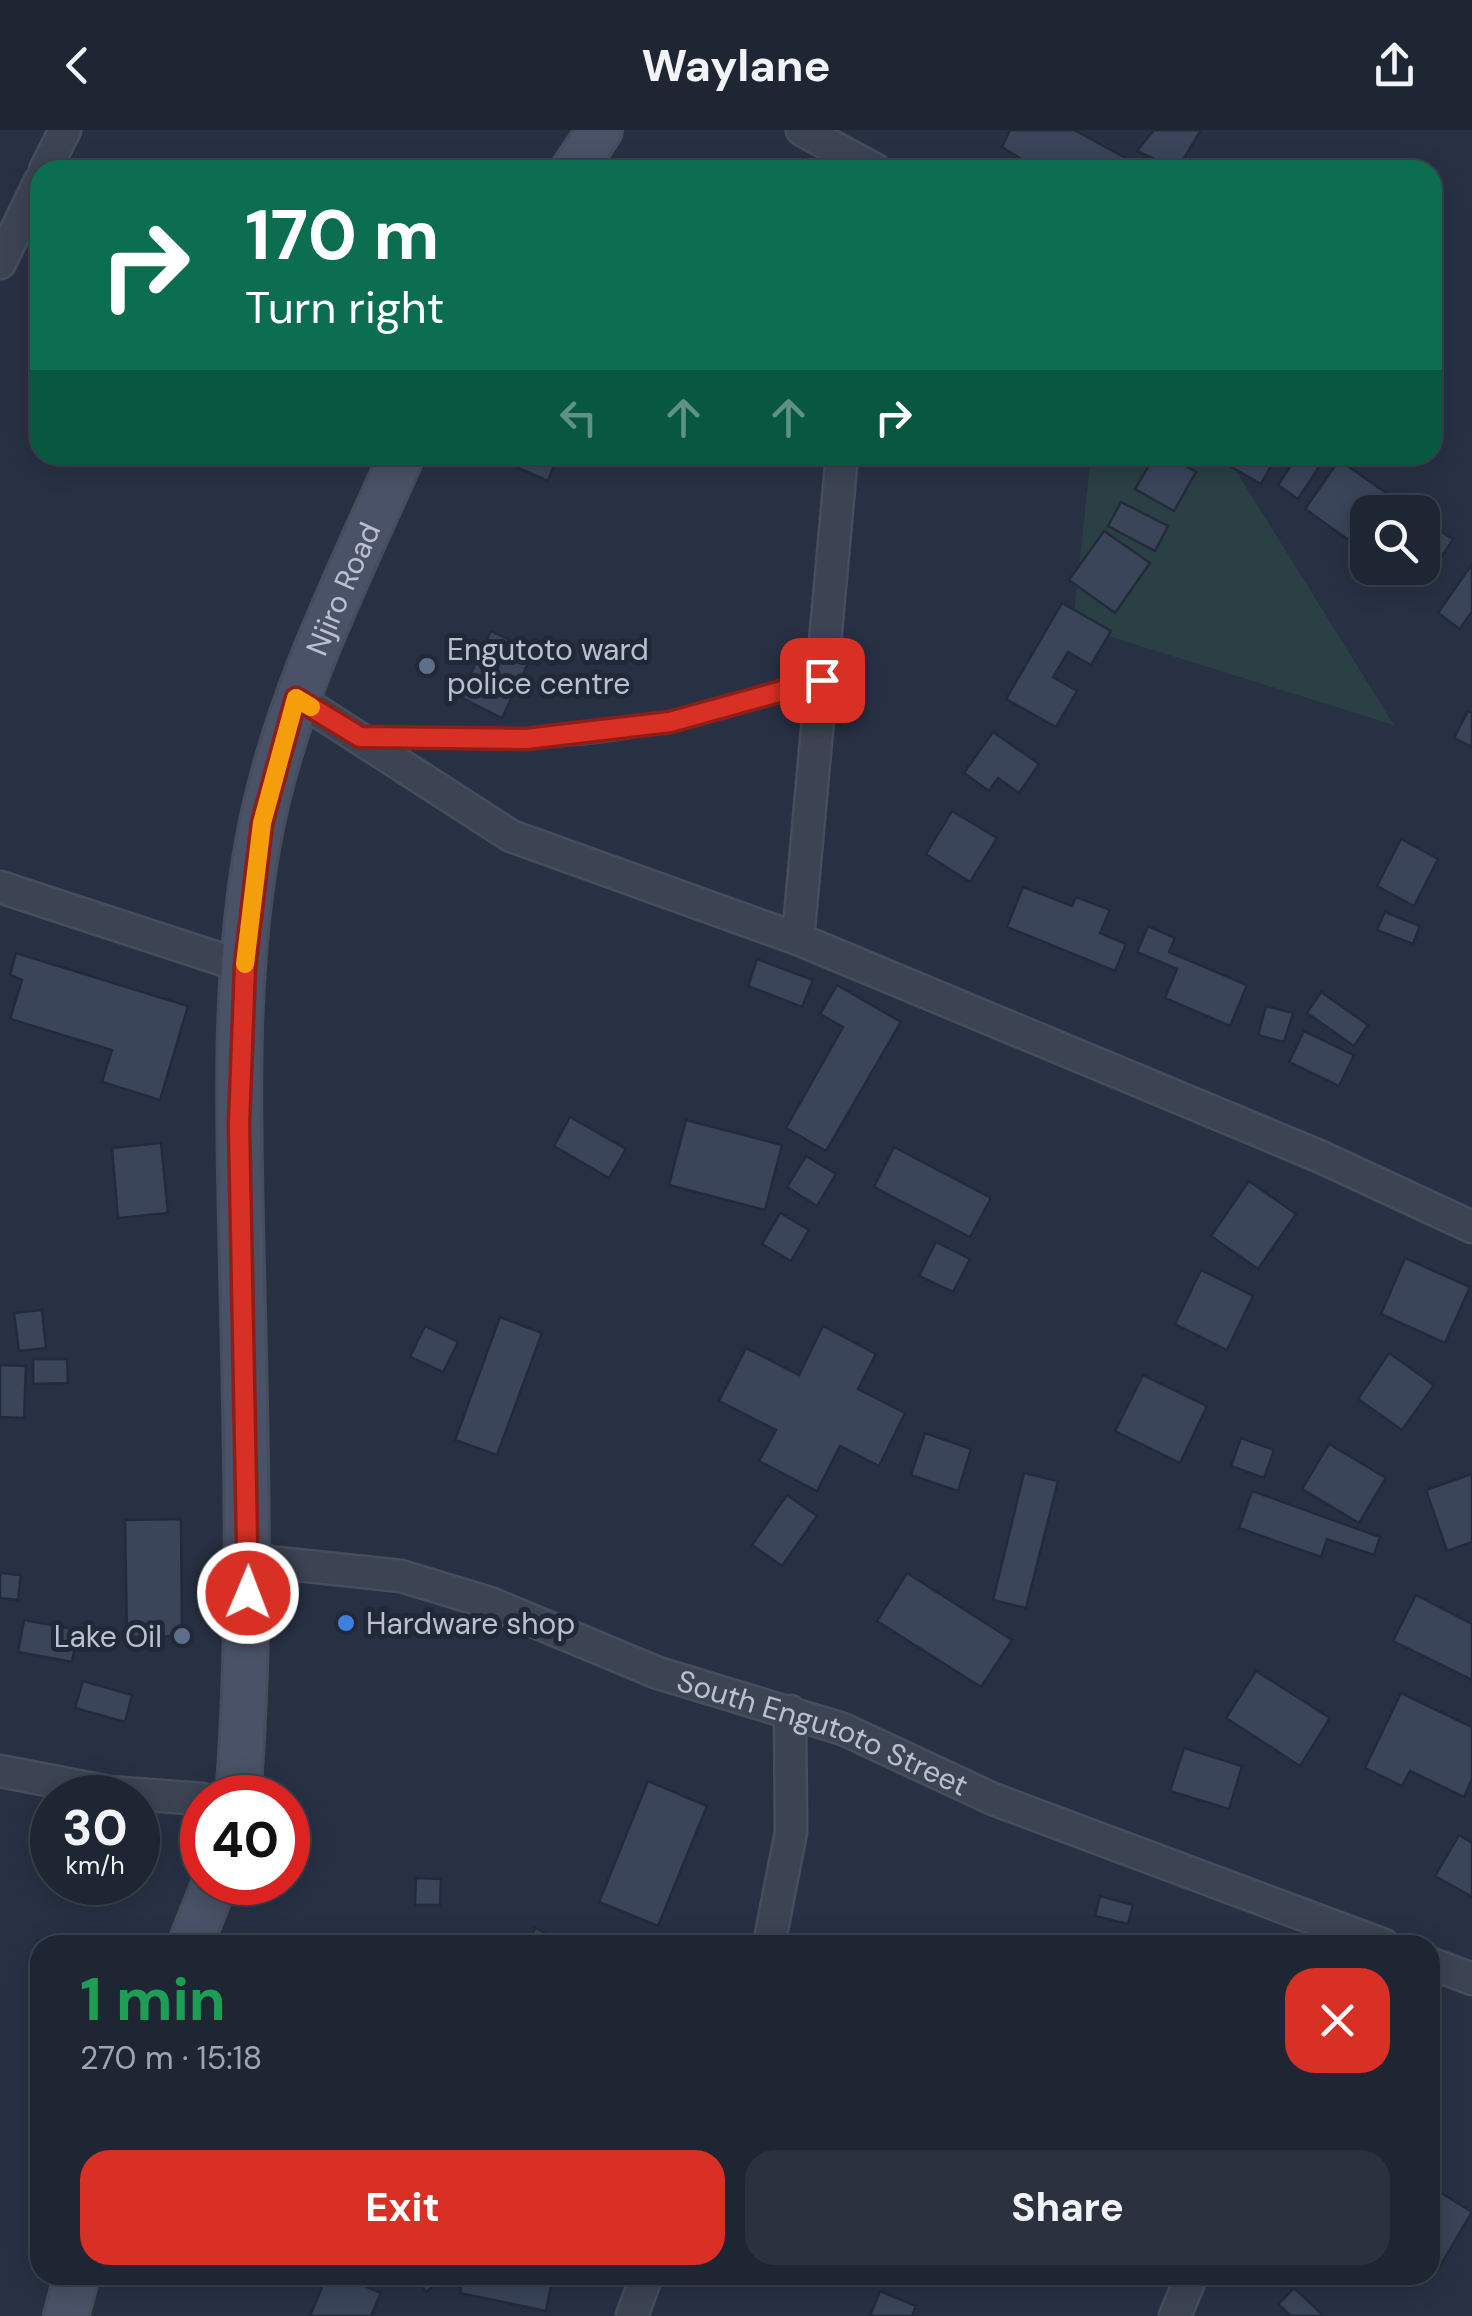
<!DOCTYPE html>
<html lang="en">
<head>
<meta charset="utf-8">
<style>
	:root { --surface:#1e2533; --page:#2b313f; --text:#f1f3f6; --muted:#a1a5ac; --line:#3c424e; --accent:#d93025 }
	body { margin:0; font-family:"DM Sans",sans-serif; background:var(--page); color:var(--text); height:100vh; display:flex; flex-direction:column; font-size:38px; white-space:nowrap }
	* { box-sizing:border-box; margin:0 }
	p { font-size:32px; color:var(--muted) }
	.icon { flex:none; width:55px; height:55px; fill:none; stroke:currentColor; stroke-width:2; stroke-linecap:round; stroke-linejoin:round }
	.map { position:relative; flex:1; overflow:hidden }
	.sheet { position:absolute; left:30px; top:1805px; width:1410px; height:350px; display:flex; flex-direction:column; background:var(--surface); border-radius:30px; box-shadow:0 5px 25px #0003,0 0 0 2px var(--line) }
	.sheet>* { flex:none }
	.hud { position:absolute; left:30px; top:30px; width:1412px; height:305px; border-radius:30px; box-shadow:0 5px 25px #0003,0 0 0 2px var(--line); background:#0b6e4f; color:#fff; overflow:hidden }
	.buttons { position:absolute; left:1350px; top:365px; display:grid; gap:20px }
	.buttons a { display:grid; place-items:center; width:90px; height:90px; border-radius:20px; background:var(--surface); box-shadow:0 5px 25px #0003,0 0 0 2px var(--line); font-size:50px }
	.speed { position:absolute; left:30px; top:1645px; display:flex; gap:20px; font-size:50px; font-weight:700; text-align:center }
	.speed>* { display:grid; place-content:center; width:130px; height:130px; border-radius:50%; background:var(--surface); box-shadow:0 5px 25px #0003,0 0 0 2px var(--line); line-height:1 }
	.speed small { font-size:25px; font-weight:400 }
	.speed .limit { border:15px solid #d22; background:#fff; color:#111 }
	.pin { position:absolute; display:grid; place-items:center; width:85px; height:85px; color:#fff; margin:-42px; border-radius:20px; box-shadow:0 5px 15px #0006 }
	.me { position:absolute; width:110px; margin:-55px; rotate:1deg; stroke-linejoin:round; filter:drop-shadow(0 0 8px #0008) }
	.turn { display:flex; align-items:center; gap:35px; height:210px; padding:0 50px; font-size:45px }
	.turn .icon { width:130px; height:130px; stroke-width:2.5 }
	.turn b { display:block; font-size:70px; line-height:85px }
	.lanes { display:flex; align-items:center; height:95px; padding:0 50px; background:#0003; justify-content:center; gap:50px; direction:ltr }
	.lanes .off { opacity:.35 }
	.round { display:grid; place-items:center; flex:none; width:105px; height:105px; border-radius:30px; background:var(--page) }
	.head { display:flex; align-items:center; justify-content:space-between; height:170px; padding:0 50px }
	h1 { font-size:60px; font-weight:700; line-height:75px; color:#1e9e55 }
	.primary-button { display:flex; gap:20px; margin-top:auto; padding:20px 50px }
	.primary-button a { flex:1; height:115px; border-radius:30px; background:var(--accent); color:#fff; font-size:40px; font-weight:700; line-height:115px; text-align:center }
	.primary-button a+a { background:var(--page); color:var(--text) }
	header { display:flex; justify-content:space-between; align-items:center; height:130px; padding:0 50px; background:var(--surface); font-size:45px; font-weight:700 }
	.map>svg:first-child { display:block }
</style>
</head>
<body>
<header><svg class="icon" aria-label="back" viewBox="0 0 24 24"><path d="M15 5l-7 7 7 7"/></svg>Waylane<svg class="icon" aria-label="share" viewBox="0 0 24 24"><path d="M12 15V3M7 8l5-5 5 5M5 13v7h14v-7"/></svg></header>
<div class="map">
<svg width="1472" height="2186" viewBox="0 0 1472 2186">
	<rect width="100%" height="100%" fill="#283144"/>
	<path fill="#2a4045" d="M1091 325H1226L1394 595 1073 495Z"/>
	<g fill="#3a455a" stroke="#232b3b" stroke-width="2.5">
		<path d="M1010 0H1074L1148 40H1039L1002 17Z"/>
		<path d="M1154 0H1201L1177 40 1137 21Z"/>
		<path d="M523 325H558L548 351 518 338Z"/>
		<path d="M1155 325H1167L1196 342 1174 381 1135 359Z"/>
		<path d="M1231 325H1277L1261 354 1226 334Z"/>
		<path d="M1298 325H1308L1321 334 1298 369 1278 355Z"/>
		<path d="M1339 330 1395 369 1385 382H1368V408L1360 418 1305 379Z"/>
		<path d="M1121 372 1168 396 1155 421 1108 396Z"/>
		<path d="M1422 390 1453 409 1437 434 1422 424Z"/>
		<path d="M1104 401 1150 433 1115 483 1069 450Z"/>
		<path d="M1472 434V481L1460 499 1438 483Z"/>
		<path d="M1062 473 1111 501 1091 535 1068 522 1053 547 1077 561 1056 597 1006 569Z"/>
		<path d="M491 501 534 521 502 588 460 567Z"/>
		<path d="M1468 581 1472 583V617L1454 608Z"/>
		<path d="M993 602 1039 634 1019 663 998 648 989 661 964 643Z"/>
		<path d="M952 681 997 708 970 752 926 724Z"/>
		<path d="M1401 709 1438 729 1414 776 1377 756Z"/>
		<path d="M1023 757 1072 776 1076 767 1110 780 1100 803 1126 814 1115 841 1007 797Z"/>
		<path d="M1385 782 1420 796 1413 814 1377 800Z"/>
		<path d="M1148 796 1175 808 1169 822 1247 855 1230 896 1165 868 1177 839 1137 822Z"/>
		<path d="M16 823 188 876 160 970 102 952 112 920 10 889 22 850 10 845Z"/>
		<path d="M757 829 813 850 802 877 748 856Z"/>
		<path d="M837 855 901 892 826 1021 786 998 843 897 820 884Z"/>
		<path d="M1321 862 1368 895 1354 916 1307 883Z"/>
		<path d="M1266 876 1293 883 1284 912 1258 905Z"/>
		<path d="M1304 901 1354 925 1339 956 1289 932Z"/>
		<path d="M570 987 626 1019 609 1048 554 1016Z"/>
		<path d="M686 990 782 1015 765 1080 669 1055Z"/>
		<path d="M161 1013 168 1083 118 1088 112 1018Z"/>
		<path d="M894 1017 991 1068 970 1107 874 1057Z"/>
		<path d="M806 1026 836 1044 817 1076 787 1057Z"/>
		<path d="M1249 1051 1296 1084 1258 1139 1211 1106Z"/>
		<path d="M780 1083 809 1100 791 1131 762 1114Z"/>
		<path d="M936 1112 970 1129 953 1162 919 1146Z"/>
		<path d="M1405 1128 1470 1157 1445 1213 1381 1184Z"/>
		<path d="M1201 1140 1253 1166 1227 1220 1175 1194Z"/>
		<path d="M42 1180 46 1218 19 1221 14 1183Z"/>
		<path d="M500 1187 542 1203 497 1325 455 1310Z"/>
		<path d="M425 1196 458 1212 443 1242 410 1227Z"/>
		<path d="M823 1196 876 1224 858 1259 905 1283 879 1336 840 1316 817 1361 759 1331 776 1300 719 1271 746 1218 799 1245Z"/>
		<path d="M1389 1223 1434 1255 1402 1300 1358 1269Z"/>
		<path d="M33 1229H67L68 1253 33 1254Z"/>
		<path d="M0 1235 26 1236 24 1288 0 1287Z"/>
		<path d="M1143 1245 1207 1276 1180 1333 1115 1301Z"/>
		<path d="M925 1303 971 1319 958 1361 911 1345Z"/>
		<path d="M1241 1308 1274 1320 1264 1348 1231 1336Z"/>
		<path d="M1329 1314 1386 1348 1359 1393 1302 1359Z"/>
		<path d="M1024 1343 1058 1351 1026 1478 993 1470Z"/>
		<path d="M1472 1344V1412L1447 1421 1426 1360Z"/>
		<path d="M1252 1361 1380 1407 1374 1425 1327 1409 1321 1427 1239 1398Z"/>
		<path d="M787 1365 817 1386 782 1436 752 1415Z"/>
		<path d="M181 1389 182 1506 127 1507 125 1390Z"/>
		<path d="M0 1443 21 1445 18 1470 0 1468Z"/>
		<path d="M907 1443 1012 1510 981 1557 877 1491Z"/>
		<path d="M1416 1465 1472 1494V1550L1393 1511Z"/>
		<path d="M24 1490 78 1500 72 1532 18 1522Z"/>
		<path d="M1256 1541 1330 1588 1300 1636 1226 1588Z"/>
		<path d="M83 1551 132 1565 125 1592 75 1578Z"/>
		<path d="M1401 1563 1472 1597V1649L1464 1667 1410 1641 1402 1656 1365 1638Z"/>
		<path d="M1184 1618 1242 1636 1229 1679 1170 1661Z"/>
		<path d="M648 1651 707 1676 658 1796 599 1772Z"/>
		<path d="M1459 1705 1472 1713V1767L1435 1746Z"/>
		<path d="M416 1748 441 1749 440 1775H415Z"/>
		<path d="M1100 1766 1133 1775 1128 1794 1095 1786Z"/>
		<path d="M535 1798 570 1815H527Z"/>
		<path d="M1430 2056 1472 2082 1439 2138 1430 2132Z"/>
		<path d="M327 2145H339L381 2163 371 2186H310Z"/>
		<path d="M412 2145H442L444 2147 426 2162Z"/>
		<path d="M463 2145H553L546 2181 460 2163Z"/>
		<path d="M1294 2158 1324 2186H1291L1278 2174Z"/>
		<path d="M880 2161 916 2176 912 2186H870Z"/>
	</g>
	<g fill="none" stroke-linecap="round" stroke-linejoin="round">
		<defs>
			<path id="lane" d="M368 607C444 608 522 613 598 604 675 595 748 571 822 550"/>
			<g id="street">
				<path d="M802 0 876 40"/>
				<path d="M45 40 65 0"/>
				<path d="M0 133 40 51"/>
				<path d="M297 568 511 706 798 809 1321 1027 1472 1097"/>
				<path d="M0 757 245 837"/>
				<path d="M798 809 842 325"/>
				<path id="s1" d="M250 1430 401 1446 490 1473 658 1543 843 1599 993 1669 1384 1815"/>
				<path d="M0 1641 109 1662 202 1669"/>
				<path d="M769 1815 791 1702 790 1581"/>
				<path d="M1430 1833 1472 1849"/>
				<path d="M632 2186 647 2145"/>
				<path d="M1175 2186 1192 2145"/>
			</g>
			<g id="secondary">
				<path d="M573 40 600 0"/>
				<path id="s2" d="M238 1668C252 1491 246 1315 242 1138 239 991 232 837 262 692 289 563 349 445 402 325"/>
				<path d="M190 1815 215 1752"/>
				<path d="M66 2186 77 2145"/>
			</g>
		</defs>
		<use href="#lane" stroke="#464d5d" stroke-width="20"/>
		<use href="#street" stroke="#464d5d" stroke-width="35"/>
		<use href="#secondary" stroke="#464d5d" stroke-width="48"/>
		<use href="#lane" stroke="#3c4454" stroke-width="15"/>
		<use href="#street" stroke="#3c4454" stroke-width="30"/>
		<use href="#secondary" stroke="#4a5267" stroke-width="42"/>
	</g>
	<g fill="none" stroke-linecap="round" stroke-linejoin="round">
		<defs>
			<path id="route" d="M248 1463 239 994 245 836 262 693 296 568 360 607 526 609 670 592 822 550"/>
		</defs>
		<use href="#route" stroke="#8d1f18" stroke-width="25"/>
		<use href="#route" stroke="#d93025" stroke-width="18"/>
		<path stroke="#f59e0b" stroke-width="18" d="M245 834 262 693 296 568 311 577"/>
	</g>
	<g fill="#5c6f8a" stroke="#212939" stroke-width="4">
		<circle cx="427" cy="536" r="10"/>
		<circle cx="182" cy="1506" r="10"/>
	</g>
	<circle fill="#3f7fe0" stroke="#212939" stroke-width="4" cx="346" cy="1493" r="10"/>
	<g text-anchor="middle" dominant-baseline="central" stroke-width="10" stroke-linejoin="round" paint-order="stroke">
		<g font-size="30" fill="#bac0cd" stroke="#212939">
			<text stroke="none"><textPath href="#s2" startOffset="1225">Njiro Road</textPath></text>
			<text stroke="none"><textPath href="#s1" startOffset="602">South Engutoto Street</textPath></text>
		</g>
		<g font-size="30" fill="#bac0cd" stroke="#212939" text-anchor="start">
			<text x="447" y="519">Engutoto ward<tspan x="447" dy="34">police centre</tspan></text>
			<text x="366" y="1493">Hardware shop</text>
			<text x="162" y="1506" text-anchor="end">Lake Oil</text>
		</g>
	</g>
</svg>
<div class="buttons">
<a><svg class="icon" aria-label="search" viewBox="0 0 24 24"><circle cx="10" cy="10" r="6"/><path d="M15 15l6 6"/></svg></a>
</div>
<div class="speed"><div>30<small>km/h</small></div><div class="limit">40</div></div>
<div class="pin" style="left:822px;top:550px;background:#d93025"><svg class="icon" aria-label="arrive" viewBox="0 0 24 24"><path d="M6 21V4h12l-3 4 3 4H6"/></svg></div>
<svg class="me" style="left:248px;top:1463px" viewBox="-20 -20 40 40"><circle r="17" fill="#d93025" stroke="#fff" stroke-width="3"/><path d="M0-11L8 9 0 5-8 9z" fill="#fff"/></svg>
<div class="hud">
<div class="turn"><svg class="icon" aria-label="right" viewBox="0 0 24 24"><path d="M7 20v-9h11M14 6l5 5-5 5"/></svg><div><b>170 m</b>Turn right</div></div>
<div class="lanes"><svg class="icon off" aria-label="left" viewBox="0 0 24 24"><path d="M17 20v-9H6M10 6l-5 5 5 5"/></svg><svg class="icon off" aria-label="ahead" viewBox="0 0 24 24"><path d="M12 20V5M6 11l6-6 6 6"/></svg><svg class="icon off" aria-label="ahead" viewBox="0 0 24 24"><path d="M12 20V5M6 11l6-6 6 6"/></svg><svg class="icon" aria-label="right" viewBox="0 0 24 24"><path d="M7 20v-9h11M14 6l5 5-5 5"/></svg></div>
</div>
<section class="sheet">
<div class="head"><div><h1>1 min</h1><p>270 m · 15:18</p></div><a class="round" style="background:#d93025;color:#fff"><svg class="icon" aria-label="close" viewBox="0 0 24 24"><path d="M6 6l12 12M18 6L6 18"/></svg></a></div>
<div class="primary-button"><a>Exit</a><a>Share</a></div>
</section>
</div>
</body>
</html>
